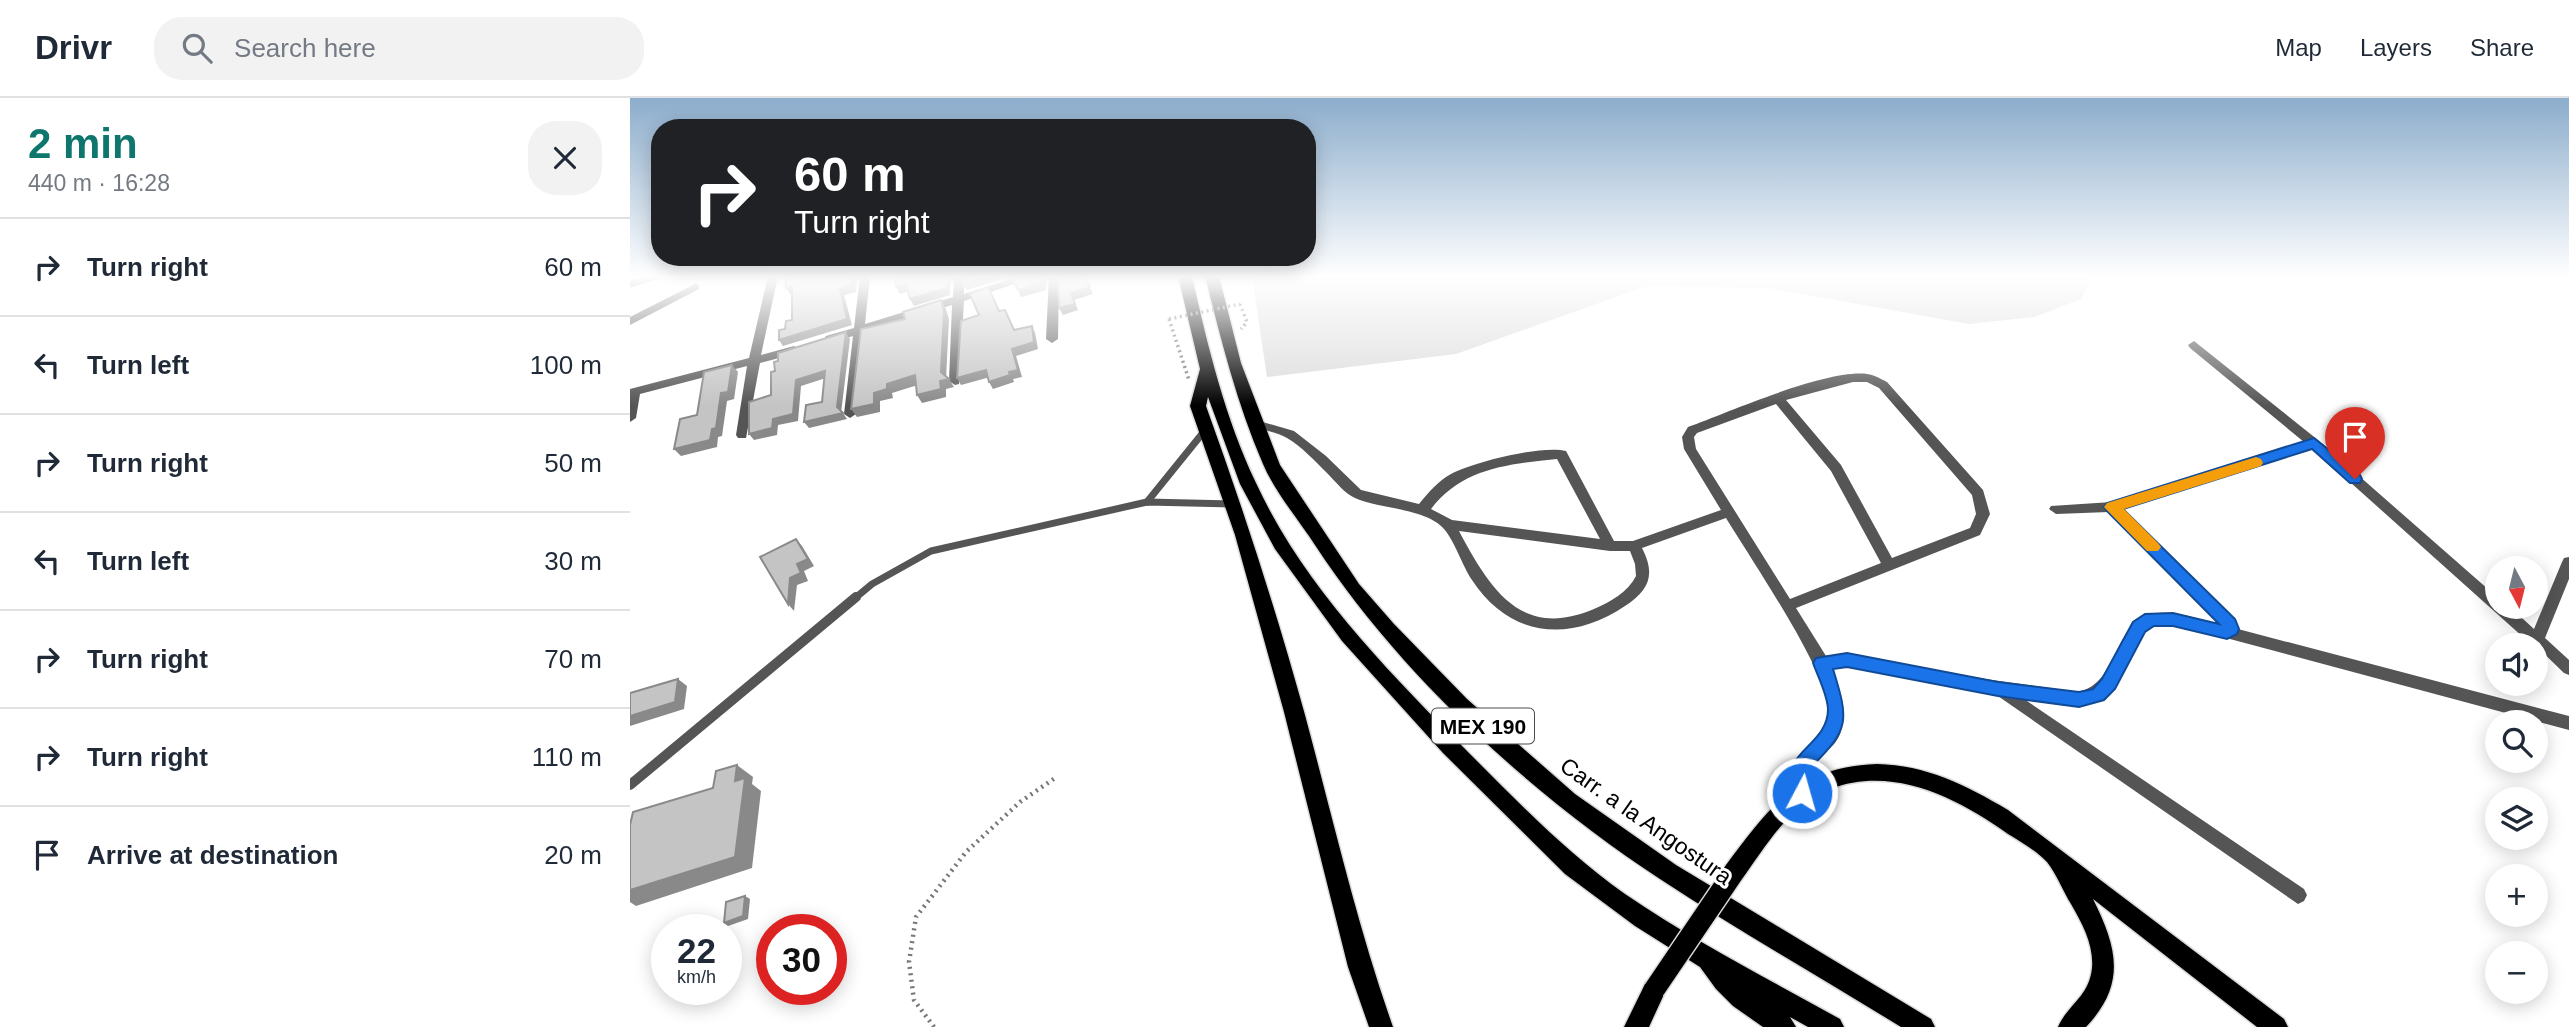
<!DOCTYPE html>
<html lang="en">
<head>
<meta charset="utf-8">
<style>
	:root { --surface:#fff; --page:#f2f2f3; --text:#1f2937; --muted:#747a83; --line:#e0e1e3; --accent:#0f766e }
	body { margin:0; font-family:Helvetica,sans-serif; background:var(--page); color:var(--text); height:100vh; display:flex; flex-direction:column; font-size:26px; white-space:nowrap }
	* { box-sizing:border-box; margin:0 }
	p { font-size:23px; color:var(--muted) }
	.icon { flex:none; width:38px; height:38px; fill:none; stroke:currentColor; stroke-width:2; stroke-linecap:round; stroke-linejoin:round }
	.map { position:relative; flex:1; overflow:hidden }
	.side { display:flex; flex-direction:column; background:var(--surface); width:630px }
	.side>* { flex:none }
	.top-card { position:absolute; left:21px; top:21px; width:665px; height:147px; border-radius:28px; box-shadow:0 4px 18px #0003; background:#202124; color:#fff; overflow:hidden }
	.needle { width:46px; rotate:173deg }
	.fabs { position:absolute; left:1855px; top:458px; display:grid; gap:14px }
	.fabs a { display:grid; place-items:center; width:63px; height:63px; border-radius:50%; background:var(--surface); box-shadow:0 4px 18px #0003; font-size:35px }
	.speed { position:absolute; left:21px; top:816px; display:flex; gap:14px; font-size:35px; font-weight:700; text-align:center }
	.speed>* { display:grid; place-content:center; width:91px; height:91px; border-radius:50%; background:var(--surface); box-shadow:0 4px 18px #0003; line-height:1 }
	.speed small { font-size:18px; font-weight:400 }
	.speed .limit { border:10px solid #d22; background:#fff; color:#111 }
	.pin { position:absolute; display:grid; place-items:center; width:60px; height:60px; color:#fff; margin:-72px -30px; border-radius:50% 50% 50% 0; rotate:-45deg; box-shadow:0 0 7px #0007 }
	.pin .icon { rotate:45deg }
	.me { position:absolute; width:77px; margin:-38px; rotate:6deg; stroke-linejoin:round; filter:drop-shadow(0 0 5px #0008) }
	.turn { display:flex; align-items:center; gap:24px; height:147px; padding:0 28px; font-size:32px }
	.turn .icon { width:91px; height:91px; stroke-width:2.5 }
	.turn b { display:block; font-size:49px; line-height:60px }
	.round { display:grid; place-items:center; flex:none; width:74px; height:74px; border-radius:28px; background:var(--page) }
	.headline { display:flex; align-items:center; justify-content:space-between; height:119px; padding:0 28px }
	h1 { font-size:42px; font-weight:800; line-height:52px; color:var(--accent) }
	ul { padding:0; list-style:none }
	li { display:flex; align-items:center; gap:21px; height:98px; padding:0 28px; border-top:2px solid var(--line) }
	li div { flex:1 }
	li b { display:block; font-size:26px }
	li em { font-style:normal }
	header { display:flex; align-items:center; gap:42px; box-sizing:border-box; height:98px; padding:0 35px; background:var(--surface); border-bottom:2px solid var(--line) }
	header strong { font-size:33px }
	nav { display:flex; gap:38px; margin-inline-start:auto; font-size:24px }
	.search { width:490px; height:63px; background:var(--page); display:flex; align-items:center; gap:18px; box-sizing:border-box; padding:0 24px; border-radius:28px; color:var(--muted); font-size:26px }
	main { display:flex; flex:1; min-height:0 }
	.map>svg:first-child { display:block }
</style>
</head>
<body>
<header>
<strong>Drivr</strong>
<div class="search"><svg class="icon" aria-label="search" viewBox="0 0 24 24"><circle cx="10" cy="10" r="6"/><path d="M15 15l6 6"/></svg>Search here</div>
<nav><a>Map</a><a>Layers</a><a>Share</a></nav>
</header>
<main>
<section class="side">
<div class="headline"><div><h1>2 min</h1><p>440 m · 16:28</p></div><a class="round"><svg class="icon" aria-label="close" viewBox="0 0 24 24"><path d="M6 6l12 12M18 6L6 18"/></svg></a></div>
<ul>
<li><svg class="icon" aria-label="right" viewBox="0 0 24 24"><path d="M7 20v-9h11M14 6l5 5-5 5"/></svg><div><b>Turn right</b></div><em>60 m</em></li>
<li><svg class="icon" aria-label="left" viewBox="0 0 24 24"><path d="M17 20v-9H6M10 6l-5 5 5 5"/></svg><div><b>Turn left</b></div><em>100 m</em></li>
<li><svg class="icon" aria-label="right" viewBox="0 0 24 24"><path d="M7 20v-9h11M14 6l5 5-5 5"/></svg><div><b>Turn right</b></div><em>50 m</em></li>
<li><svg class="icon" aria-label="left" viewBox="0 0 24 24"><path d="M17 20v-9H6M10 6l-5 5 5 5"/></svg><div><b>Turn left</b></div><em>30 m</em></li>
<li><svg class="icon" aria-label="right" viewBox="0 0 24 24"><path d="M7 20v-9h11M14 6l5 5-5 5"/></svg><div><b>Turn right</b></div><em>70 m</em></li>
<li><svg class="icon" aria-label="right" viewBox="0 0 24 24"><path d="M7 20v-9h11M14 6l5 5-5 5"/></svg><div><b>Turn right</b></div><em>110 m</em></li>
<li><svg class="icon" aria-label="arrive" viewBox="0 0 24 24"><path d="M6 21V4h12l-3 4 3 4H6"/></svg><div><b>Arrive at destination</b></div><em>20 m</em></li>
</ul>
</section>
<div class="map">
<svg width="1939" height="929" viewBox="0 0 1939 929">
	<rect width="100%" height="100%" fill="#fff"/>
	<path fill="#dcdcdc" d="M622 178H1464L1451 201 1405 219 1339 226 1138 190 1017 188 826 256 637 279Z"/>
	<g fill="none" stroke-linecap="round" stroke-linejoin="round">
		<defs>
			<g id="primary">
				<path d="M548 178H562C578 249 595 320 626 385 674 489 759 574 838 654 888 704 937 755 995 796 1064 843 1138 881 1210 921L1214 929H1178L1160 919 1166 929H1133L1103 908 1086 891 1070 869 1005 828 935 776 813 655 712 543 645 451 610 386 578 299 576 308C613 410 646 512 675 617 703 721 727 827 763 929H739L718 869 654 614 605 437 560 308 570 271Z"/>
				<path d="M575 178H589L611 265 650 367 729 486 764 526 837 601 945 696 1046 767 1301 921 1305 929H1271C1191 880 1109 833 1030 781 901 696 770 577 685 447 668 421 645 394 633 366 607 306 591 242 575 178Z"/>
				<path d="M1247 666C1296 667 1336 687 1378 712L1654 921 1658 929H1627L1463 801C1487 849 1497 886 1456 929H1428C1438 906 1459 899 1462 870 1464 847 1452 825 1441 806 1433 793 1426 775 1417 764 1407 753 1391 744 1378 736 1327 700 1264 667 1200 691 1160 706 1135 749 1112 781L1104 784 1096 781 1093 774 1096 767C1140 708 1168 669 1247 666Z"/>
				<path d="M1024 880 1032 884 1036 892 1019 929H994L1016 884Z"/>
			</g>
		</defs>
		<use href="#primary" stroke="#dbdbdb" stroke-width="3"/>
		<g stroke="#777" stroke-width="3.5" stroke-dasharray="2 3.5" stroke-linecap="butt">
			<path d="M610 206 617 224 611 231"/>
			<path d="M539 221 559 282"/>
		</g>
		<path stroke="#777" stroke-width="4.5" stroke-dasharray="2 4.5" stroke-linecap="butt" d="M304 929 284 902 279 864 286 819 336 754 390 704 425 680"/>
		<g stroke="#555" stroke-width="7">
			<path d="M0 186 26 178"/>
			<path d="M517 404 576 331"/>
			<path d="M224 501 242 486 301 453 517 404 603 406"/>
		</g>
		<path stroke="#555" stroke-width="10" d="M0 687 226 499"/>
		<g fill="#555" fill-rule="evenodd">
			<path d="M138 178H148L131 257 164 248 170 252 168 255 130 265 116 340H108L106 337 117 268 10 296 6 320 0 324V291L119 260Z"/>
			<path d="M230 178H240L235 226 323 199 324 178H334V196L391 178H408L334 203 329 286 325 287 319 283 322 207 235 234 226 316 220 320 214 316 223 238 200 245 194 241 196 238 224 230Z"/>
			<path d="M419 178H429L428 241 422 245 416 241Z"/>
			<path d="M65 186 69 187V191L0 227V219Z"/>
			<path d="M1564 243 1688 342 1867 499V509H1880L1904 531 1932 464 1934 460 1939 459V481L1915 540 1939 562V577L1934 575 1906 548H1903L1682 350 1492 411 1604 521 1608 531 1939 618V632L1570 533C1557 529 1541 524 1527 527 1499 532 1497 587 1469 602 1446 614 1417 604 1394 601L1674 791 1677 797 1674 803 1668 806 1365 596 1217 568 1201 570C1209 593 1222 622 1205 645 1198 653 1187 659 1181 668 1173 679 1183 690 1178 700L1172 703 1166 700C1160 687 1160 674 1166 661 1182 646 1196 637 1198 614 1203 581 1117 455 1096 420L1012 450C1026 477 1019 492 995 508 940 545 880 540 842 482 833 469 824 442 814 431 796 410 749 411 725 400 715 396 705 383 697 375 685 363 672 349 657 340 647 334 633 332 622 329L620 326 626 322 664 333 696 358 731 392 789 406C799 394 808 383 821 376 844 364 911 347 936 353L984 443H1003L1091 412 1054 351 1052 339 1058 329C1099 314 1196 271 1237 276 1245 277 1251 281 1257 284L1353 392 1360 416 1350 437 1166 510 1196 558 1217 556 1355 581 1448 594C1491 585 1482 519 1528 515 1549 513 1571 522 1591 527L1479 414 1426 416 1419 411 1421 408 1482 404 1674 344 1560 250 1558 247ZM1223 284H1237L1249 290 1342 397 1346 416 1340 430 1262 460 1211 367 1156 302ZM1146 306 1201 373 1251 465 1160 501 1066 351 1064 339 1067 335ZM927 361 970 441 822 422 801 411C832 370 879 366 927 361ZM829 433 980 453H1000L1005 466 1006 478C998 494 980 504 964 511 891 542 860 491 829 433Z"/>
		</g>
		<use href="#primary" fill="#000" fill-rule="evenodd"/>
		<defs>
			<path id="primary-bridge" d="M1024 892 1104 774"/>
		</defs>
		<use href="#primary-bridge" stroke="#dbdbdb" stroke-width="24" stroke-linecap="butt"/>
		<path stroke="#777" stroke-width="3.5" stroke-dasharray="2 3.5" stroke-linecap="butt" d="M539 221 610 206"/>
		<use href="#primary-bridge" stroke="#000" stroke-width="21"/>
	</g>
	<g fill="#898989">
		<path d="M223 178H228L226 194 214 197 222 227 153 248 149 242Z"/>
		<path d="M317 178H321L320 197 284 208 280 201Z"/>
		<path d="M356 178H381L337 192 333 186Z"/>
		<path d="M413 178H417L416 192 391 199 388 192Z"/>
		<path d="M276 186 280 193 270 196 266 189Z"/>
		<path d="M162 189 166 195 161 197 156 190Z"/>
		<path d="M460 189 463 196 444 202 448 212 433 217 429 210 441 195Z"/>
		<path d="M311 202 316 211 319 221 316 281H319L324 289 316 291V299L292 305 287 297 310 283Z"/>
		<path d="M402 228 405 235 408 251 386 258 392 279 383 281 384 284 363 291 359 284 379 274 382 251Z"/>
		<path d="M216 234 220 241 211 315H213L217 321 179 330 174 324 207 309Z"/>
		<path d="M102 267 108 274 104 301 97 303 92 338 88 339 87 349 51 358 44 351 82 331 91 295Z"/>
		<path d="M356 272 360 279 331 287 327 280Z"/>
		<path d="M195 273 199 279 171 288 168 323 148 327 147 337 124 342 119 336 166 282Z"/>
		<path d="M285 277 291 286 262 295 263 300 250 303V314L227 319 221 311 257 286Z"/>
		<path d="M166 441 172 448 184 468 174 473 178 483 167 487 164 513 158 506 160 480 167 466Z"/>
		<path d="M48 581 57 588 54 611 0 628V618Z"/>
		<path d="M107 667 123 679 122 686 131 693 122 770 6 808 0 804V792L105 683Z"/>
		<path d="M115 798 120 801 118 821 98 828 94 825Z"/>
	</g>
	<g fill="#c4c4c4" stroke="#898989" stroke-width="2">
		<path d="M155 178H223L221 187 210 191 217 221 149 242V232L155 231 156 223 162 222V189L156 190Z"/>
		<path d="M265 178H317V190L280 201 276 186 266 189Z"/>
		<path d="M333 178H356L333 186Z"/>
		<path d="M391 178H413L412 185 388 192 383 181Z"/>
		<path d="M428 178H453L460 189 441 195 445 206 429 210Z"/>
		<path d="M358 189 369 213 375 212 384 232 402 228 404 244 382 251 388 272 379 274 380 277 359 284 356 272 327 280 331 223 349 217 340 196Z"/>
		<path d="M311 202 314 213 311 274 319 281 310 283 311 291 287 297 285 277 257 286V291L244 295V306L221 311 231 231 275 221 273 214Z"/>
		<path d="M216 234 207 309 213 315 174 324 176 307 192 304 195 273 166 282 163 316 143 321 142 330 119 336V304L141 297V274L145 273 144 264 148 263V255Z"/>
		<path d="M102 267 98 294 91 295 86 330 82 331 80 342 44 351 50 321 67 317 74 274Z"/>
		<path d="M166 441 178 461 167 466 171 475 160 480 158 506 130 459Z"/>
		<path d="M48 581 45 604 0 618V595Z"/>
		<path d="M107 667 105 683 115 680 105 759 0 792V727L3 714 83 690 86 673Z"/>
		<path d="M115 798 113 818 94 825 96 804Z"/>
	</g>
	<linearGradient id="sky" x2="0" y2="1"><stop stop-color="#8cadcc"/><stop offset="0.58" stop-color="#fff"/><stop offset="1" stop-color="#fff" stop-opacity="0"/></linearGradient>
	<rect width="1939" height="308" fill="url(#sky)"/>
	<path fill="#1a73e8" stroke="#114b97" stroke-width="2" d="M1684 340 1730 377 1732 381 1730 385H1720L1682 351 1493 411 1605 521 1609 531 1607 536 1597 541 1543 528H1524L1515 534 1485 591 1474 602 1449 609 1368 598 1217 569 1203 571C1219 623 1220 631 1180 670L1181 695 1178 701 1172 704 1165 701C1143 654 1197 651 1198 612 1198 598 1188 579 1183 565L1186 560 1217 555 1368 584 1449 594 1463 591 1472 581 1503 524 1515 516 1543 515 1589 526 1477 413 1474 409 1477 405Z"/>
	<path fill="#f59e0b" d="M1626 359 1631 361 1633 365 1631 368 1494 411 1528 445 1531 449 1528 453H1517L1474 409 1477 405Z"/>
	<g text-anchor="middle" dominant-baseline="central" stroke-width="6" stroke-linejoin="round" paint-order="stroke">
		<rect fill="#fff" stroke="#4c4c4c" stroke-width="2" x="802" y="610.5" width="102" height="35" rx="5"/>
		<g font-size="21" font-weight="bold" fill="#000">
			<text x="853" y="628">MEX 190</text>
		</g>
		<g font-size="23" fill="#000" stroke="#fff">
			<text transform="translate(1016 723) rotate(35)">Carr. a la Angostura</text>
		</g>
	</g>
</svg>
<div class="fabs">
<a><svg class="needle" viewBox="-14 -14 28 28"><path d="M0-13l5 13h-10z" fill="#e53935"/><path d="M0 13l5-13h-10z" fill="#747a83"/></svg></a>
<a><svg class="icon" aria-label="sound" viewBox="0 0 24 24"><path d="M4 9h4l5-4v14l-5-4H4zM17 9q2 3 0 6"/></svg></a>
<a><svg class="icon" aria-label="search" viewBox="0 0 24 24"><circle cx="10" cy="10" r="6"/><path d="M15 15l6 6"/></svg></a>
<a><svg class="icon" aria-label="layers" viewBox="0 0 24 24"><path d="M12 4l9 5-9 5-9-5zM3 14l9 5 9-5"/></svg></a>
<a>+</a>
<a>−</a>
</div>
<div class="speed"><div>22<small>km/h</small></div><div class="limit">30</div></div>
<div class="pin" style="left:1725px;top:381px;background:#d93025"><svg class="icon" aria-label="arrive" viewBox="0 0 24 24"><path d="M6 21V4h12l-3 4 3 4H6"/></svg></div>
<svg class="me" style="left:1172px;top:695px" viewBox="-20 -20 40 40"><circle r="17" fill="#1a73e8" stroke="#fff" stroke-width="3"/><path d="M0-11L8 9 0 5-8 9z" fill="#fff"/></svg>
<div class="top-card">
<div class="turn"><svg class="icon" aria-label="right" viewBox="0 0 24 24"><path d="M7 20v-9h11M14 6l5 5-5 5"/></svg><div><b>60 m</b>Turn right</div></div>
</div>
</div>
</main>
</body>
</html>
